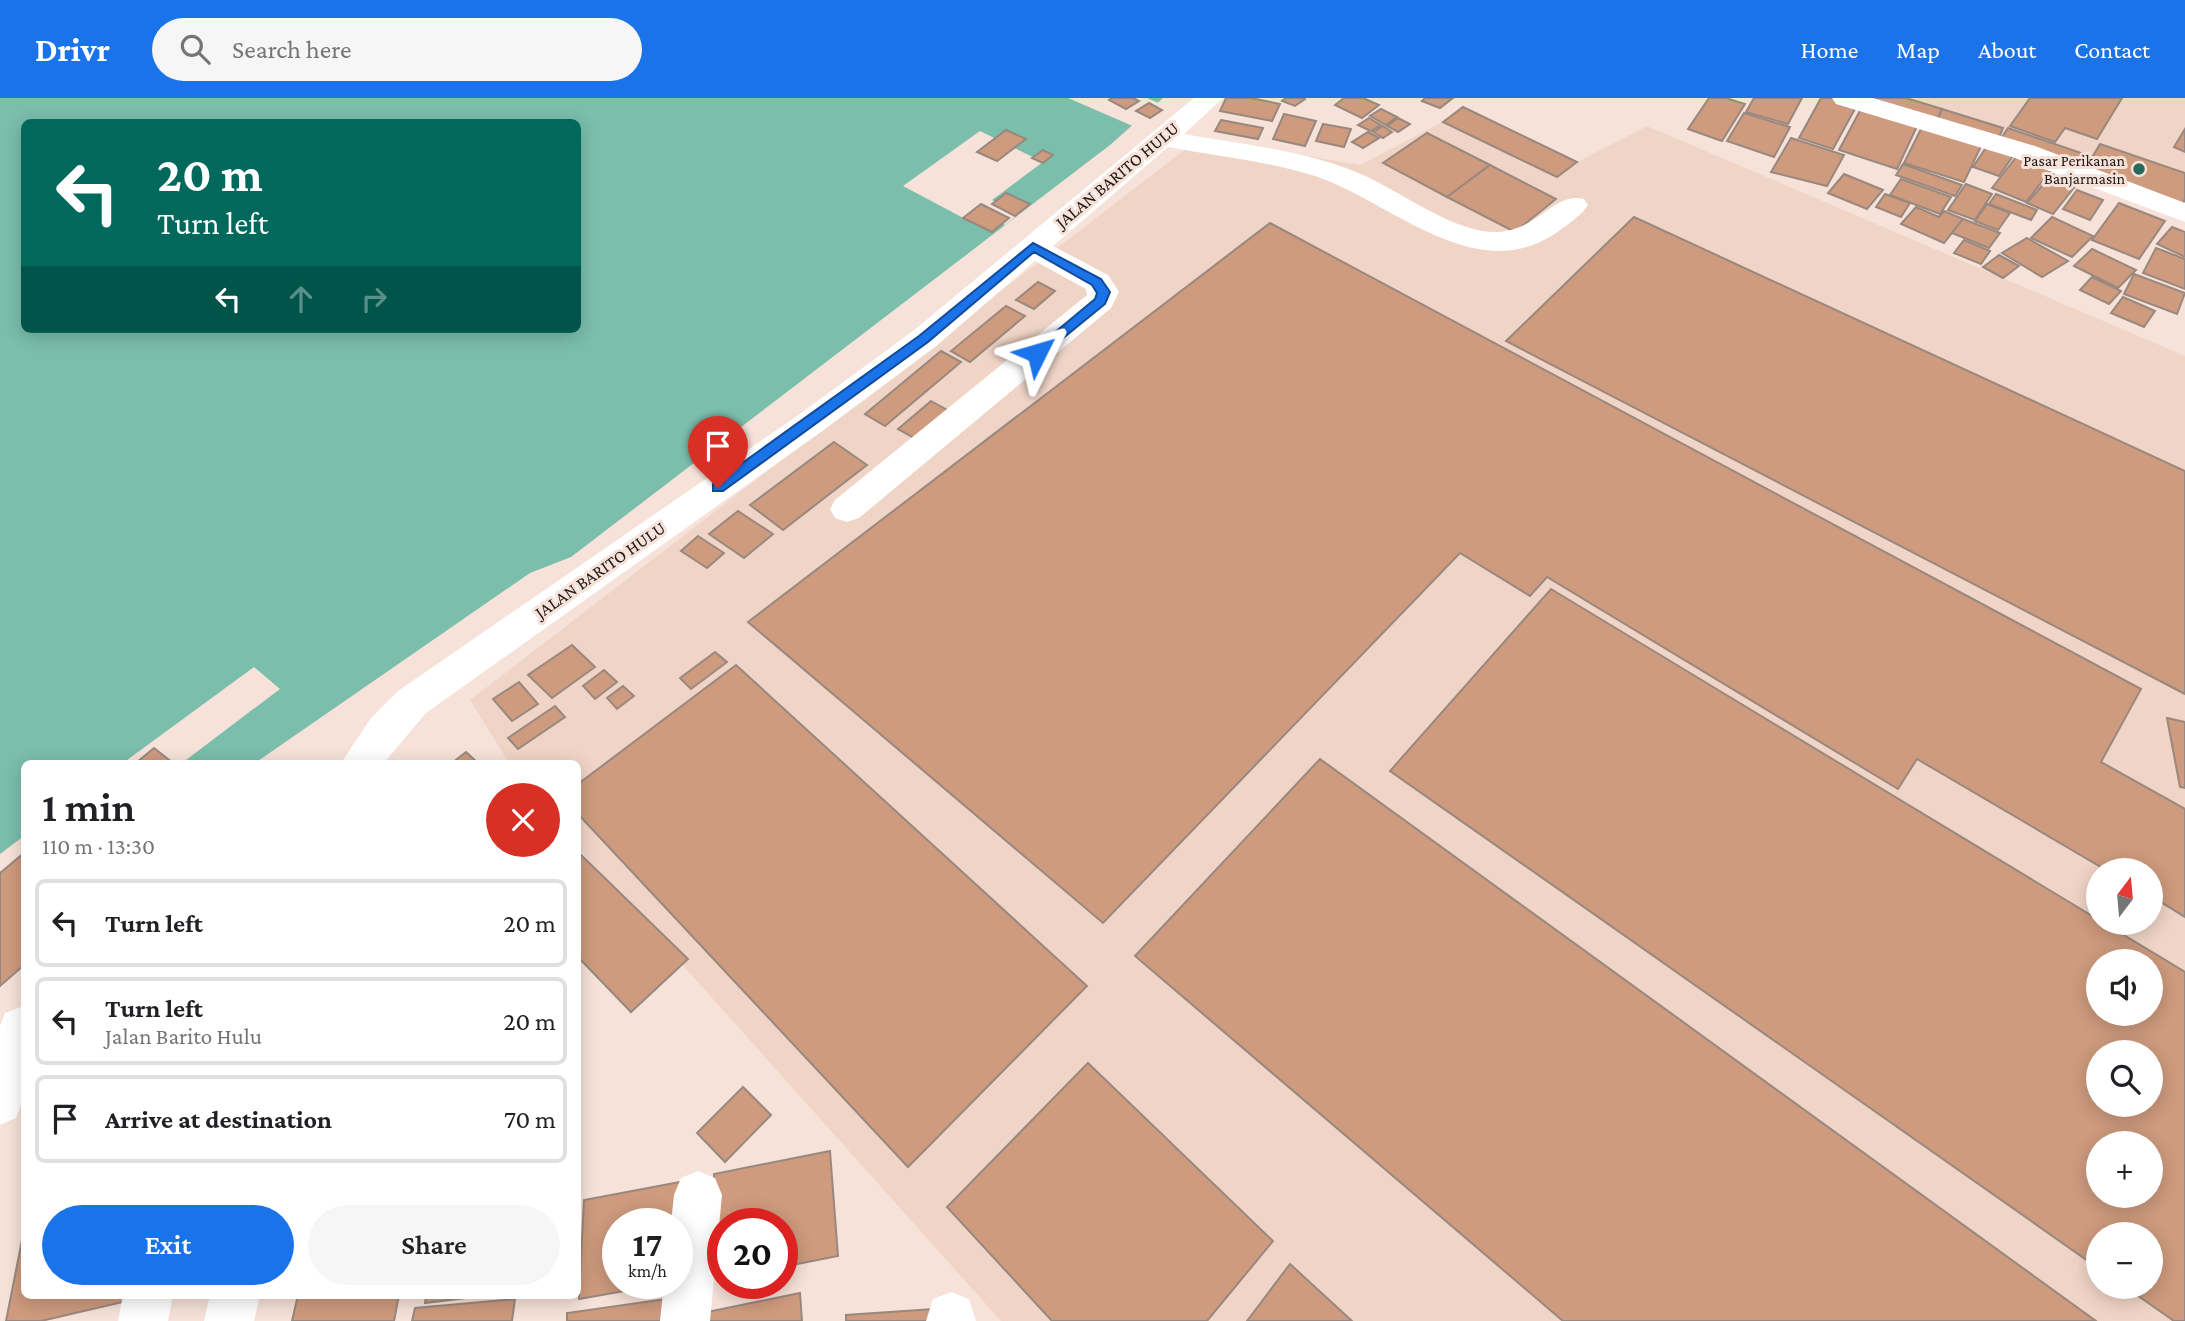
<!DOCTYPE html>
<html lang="en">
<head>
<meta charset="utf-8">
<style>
	:root { --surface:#fff; --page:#f6f6f6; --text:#202124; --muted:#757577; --line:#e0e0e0; --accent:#1a73e8 }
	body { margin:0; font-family:"Crimson Pro",serif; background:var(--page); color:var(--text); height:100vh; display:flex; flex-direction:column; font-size:26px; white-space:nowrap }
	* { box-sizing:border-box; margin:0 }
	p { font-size:23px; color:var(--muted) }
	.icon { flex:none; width:38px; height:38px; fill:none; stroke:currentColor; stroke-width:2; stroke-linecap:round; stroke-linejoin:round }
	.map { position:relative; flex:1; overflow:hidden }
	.panel { position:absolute; left:21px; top:662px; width:560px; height:539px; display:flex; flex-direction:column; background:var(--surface); border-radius:10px; box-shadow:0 4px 18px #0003 }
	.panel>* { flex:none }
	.top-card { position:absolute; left:21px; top:21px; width:560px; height:214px; border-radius:10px; box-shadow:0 4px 18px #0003; background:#00695c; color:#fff; overflow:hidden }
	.needle { width:46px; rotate:16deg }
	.tools { position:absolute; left:2086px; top:760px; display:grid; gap:14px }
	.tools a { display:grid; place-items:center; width:77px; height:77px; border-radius:50%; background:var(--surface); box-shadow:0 4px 18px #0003; font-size:35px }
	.speed { position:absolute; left:602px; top:1110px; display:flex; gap:14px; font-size:35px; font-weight:700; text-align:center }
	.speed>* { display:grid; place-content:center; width:91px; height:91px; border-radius:50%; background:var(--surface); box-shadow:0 4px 18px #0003; line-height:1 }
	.speed small { font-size:18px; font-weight:400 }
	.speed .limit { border:10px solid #d22; background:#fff; color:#111 }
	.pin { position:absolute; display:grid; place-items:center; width:60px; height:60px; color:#fff; margin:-72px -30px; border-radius:50% 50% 50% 0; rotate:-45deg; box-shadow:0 0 7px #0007 }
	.pin .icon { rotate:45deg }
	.me { position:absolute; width:77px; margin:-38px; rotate:50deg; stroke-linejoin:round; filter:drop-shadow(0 0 5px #0008) }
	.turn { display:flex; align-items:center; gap:24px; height:147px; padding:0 21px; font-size:32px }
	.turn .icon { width:91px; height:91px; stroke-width:2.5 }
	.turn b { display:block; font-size:49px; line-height:60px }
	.lanes { display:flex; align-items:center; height:66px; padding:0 21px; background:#0003; justify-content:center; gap:35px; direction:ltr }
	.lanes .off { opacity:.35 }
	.round { display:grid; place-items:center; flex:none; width:74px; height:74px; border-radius:37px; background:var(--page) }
	.summary { display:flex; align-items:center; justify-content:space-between; height:119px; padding:0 21px }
	h1 { font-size:42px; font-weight:600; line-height:52px }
	.action { display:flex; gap:14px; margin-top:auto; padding:14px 21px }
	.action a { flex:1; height:80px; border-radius:42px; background:var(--accent); color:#fff; font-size:28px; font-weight:600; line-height:80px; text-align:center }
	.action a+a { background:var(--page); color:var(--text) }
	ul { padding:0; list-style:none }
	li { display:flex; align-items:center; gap:21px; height:88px; margin:0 14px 10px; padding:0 7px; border:4px solid var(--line); border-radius:10px }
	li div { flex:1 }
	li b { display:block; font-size:26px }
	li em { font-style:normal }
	header { display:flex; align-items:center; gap:42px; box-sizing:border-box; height:98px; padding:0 35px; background:var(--accent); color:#fff }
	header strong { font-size:33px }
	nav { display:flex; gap:38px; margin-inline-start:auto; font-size:24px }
	.search { width:490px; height:63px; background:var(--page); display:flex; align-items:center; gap:18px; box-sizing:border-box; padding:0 24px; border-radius:38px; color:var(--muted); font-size:26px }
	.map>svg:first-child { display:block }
</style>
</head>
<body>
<header>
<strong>Drivr</strong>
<div class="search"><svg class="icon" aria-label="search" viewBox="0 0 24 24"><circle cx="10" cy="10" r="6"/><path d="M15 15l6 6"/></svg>Search here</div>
<nav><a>Home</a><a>Map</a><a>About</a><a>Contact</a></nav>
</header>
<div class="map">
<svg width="2185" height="1223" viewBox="0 0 2185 1223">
	<rect width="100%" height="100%" fill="#f6e2d8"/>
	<g fill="#f0d5c7" fill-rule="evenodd">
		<path d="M1872 0H2185V104L2000 39Z"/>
		<path d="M1446 22 1560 73 1647 28 2185 258V1223H1001L578 750V665H509L470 602 1200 40 1360 67ZM2098 772H2151V824H2098ZM2098 863H2151V915H2098ZM2098 954H2151V1006H2098ZM2098 1045H2151V1097H2098ZM2098 1136H2151V1188H2098Z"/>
	</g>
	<path fill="#7bbeac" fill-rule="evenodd" d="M0 0H1163L1110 47 571 459 530 475 255 665H24V848L0 867ZM24 24H578V231H24Z"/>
	<g fill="#f6e2d8">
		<path d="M1068 0H1147L1161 6 1135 29Z"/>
		<path d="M980 33 1043 64 992 102 1019 116 1005 127 981 114 969 123 903 88Z"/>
		<path d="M254 569 280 591 182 665H123Z"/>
		<path d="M24 738V848L0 867V756Z"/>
	</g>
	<g fill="#ce9b7e" stroke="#99887f" stroke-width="2" fill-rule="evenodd">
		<path d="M1112 0H1133L1139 3 1126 11 1109 2Z"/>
		<path d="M1226 0H1251L1280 6 1272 23 1220 13Z"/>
		<path d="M1286 0H1304L1305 1 1295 8 1282 3Z"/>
		<path d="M1344 0H1363L1379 7 1362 20 1335 7Z"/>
		<path d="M1425 0H1453L1440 10 1422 3Z"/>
		<path d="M1709 0H1726L1745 6 1722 43 1688 31Z"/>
		<path d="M1754 0H1802L1788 26 1746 14Z"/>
		<path d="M1821 0H1835L1857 7 1833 51 1799 40Z"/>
		<path d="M1857 0H1906L1942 11 1936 25Z"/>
		<path d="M2030 0H2122L2097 41 2065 30 2055 44 2010 28Z"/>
		<path d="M1149 5 1162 12 1150 20 1136 13Z"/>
		<path d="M1463 9 1577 64 1557 79 1443 24Z"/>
		<path d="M1862 9 1918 26 1897 71 1839 52Z"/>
		<path d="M1381 11 1397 19 1386 27 1370 18Z"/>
		<path d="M1942 11 2003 30 1997 44 1936 25Z"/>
		<path d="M1744 15 1790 29 1774 59 1727 43Z"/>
		<path d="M1284 16 1316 23 1305 48 1273 41Z"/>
		<path d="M1369 20 1381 27 1371 33 1358 27Z"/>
		<path d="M1398 20 1410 26 1398 34 1387 28Z"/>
		<path d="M1221 22 1263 30 1258 41 1215 33Z"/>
		<path d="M1323 26 1351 31 1344 49 1316 43Z"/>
		<path d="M1923 27 1982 46 1964 84 1904 65Z"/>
		<path d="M1383 28 1392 34 1383 40 1373 34Z"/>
		<path d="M2008 30 2090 58 2082 71 2000 42Z"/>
		<path d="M2185 31V54L2174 49Z"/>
		<path d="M1006 32 1026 41 997 63 977 54Z"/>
		<path d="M1368 34 1379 40 1363 50 1352 44Z"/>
		<path d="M1427 35 1490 67 1447 99 1383 65Z"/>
		<path d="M1791 40 1844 57 1827 88 1771 74Z"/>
		<path d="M2100 46 2185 75V101L2182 108 2084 73Z"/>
		<path d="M1987 48 2013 58 1999 78 1973 69Z"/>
		<path d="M1043 52 1053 57 1043 65 1032 60Z"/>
		<path d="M2017 58 2051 72 2026 104 1992 90Z"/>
		<path d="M1903 66 1962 87 1955 98 1896 77Z"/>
		<path d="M1490 67 1556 101 1515 134 1447 99Z"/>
		<path d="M1844 76 1883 92 1867 111 1828 95Z"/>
		<path d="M2052 76 2077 86 2053 116 2027 105Z"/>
		<path d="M1901 81 1951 99 1940 116 1890 97Z"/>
		<path d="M1966 86 1992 96 1975 122 1948 112Z"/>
		<path d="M2077 92 2103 102 2090 122 2063 111Z"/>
		<path d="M1006 95 1030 106 1015 118 992 106Z"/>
		<path d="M1885 96 1910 105 1901 119 1876 109Z"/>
		<path d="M1996 96 2037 112 2031 122 1989 106Z"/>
		<path d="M2119 105 2165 123 2139 161 2092 142Z"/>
		<path d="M981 106 1009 120 992 134 963 120Z"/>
		<path d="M1987 106 2010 115 1998 132 1975 123Z"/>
		<path d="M1916 109 1939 119 1944 113 1963 121 1944 145 1901 126Z"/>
		<path d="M1634 119 2185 373V596L1506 243Z"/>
		<path d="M2052 119 2093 138 2072 159 2031 140Z"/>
		<path d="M1963 121 2000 135 1989 150 1952 135Z"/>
		<path d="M1270 125 2141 591 2101 664 2185 711V819L2151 798V772H2106L1917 661 1898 691 1547 479 1530 498 1460 455 1103 825 748 524Z"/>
		<path d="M2172 129 2185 134V159L2157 146Z"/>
		<path d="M2027 140 2068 163 2042 179 2002 155Z"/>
		<path d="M1964 142 1990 153 1981 166 1954 155Z"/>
		<path d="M2156 150 2185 161V191L2143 175Z"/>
		<path d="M2092 151 2136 172 2118 190 2074 168Z"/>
		<path d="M1999 157 2019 168 2003 180 1983 169Z"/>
		<path d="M2134 176 2185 195 2177 216 2124 196Z"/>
		<path d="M2092 179 2121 193 2109 206 2080 192Z"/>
		<path d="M1038 184 1055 193 1034 211 1016 202Z"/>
		<path d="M2123 199 2155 213 2144 229 2111 215Z"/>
		<path d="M1006 208 1025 218 970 264 951 253Z"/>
		<path d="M941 253 961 264 885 328 865 316Z"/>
		<path d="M931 303 949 313 916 341 898 331Z"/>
		<path d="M834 344 867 367 783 432 750 407Z"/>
		<path d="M738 413 773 436 744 460 709 436Z"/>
		<path d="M698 438 724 455 707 470 681 453Z"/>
		<path d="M1551 491 2185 874V1223H2174L2124 1188H2151V1136H2098V1170L1390 673ZM2098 863H2151V915H2098ZM2098 954H2151V1006H2098ZM2098 1045H2151V1097H2098Z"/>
		<path d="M572 547 595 569 552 600 528 577Z"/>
		<path d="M715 554 727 564 691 591 680 580Z"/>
		<path d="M736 567 1087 888 908 1069 578 716V686Z"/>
		<path d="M604 572 617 584 595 601 583 588Z"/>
		<path d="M519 584 538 606 512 623 493 601Z"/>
		<path d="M623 588 634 598 617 611 607 600Z"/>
		<path d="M555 608 565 619 518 651 508 640Z"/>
		<path d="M2167 620 2185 624V690L2180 689Z"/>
		<path d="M154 650 173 665H136Z"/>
		<path d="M466 654 478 665H452Z"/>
		<path d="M1320 661 2096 1223H1563L1135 858Z"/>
		<path d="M578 754 688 861 631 914 578 859Z"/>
		<path d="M24 755V867L0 888V775Z"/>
		<path d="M1088 965 1273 1143 1207 1223H1052L947 1109Z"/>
		<path d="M743 989 771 1017 725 1064 697 1035Z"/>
		<path d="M830 1053 838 1158 782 1169V1125H723V1181L717 1182 714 1076Z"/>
		<path d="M685 1083 677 1125H618V1185H670L579 1201 584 1102Z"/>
		<path d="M24 1132V1197H124L123 1204 41 1223H6Z"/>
		<path d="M1290 1166 1352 1223H1247Z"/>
		<path d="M800 1195 802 1223H707V1214Z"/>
		<path d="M298 1197H399L394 1223H292Z"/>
		<path d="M426 1197H490L425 1205Z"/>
		<path d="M680 1199 668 1223H567V1215Z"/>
		<path d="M515 1201 512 1223H412L415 1210Z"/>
		<path d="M933 1211V1223H846V1217Z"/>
	</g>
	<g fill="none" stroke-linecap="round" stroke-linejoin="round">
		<g fill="#fff" fill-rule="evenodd">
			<path d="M1194 0H1223L1184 36C1241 46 1302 52 1356 74 1398 91 1437 124 1482 133 1535 142 1551 92 1584 101L1588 107C1581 118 1567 127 1556 135 1476 190 1390 103 1315 78 1267 63 1217 58 1168 49L1053 148 1108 177 1119 194 1111 210 859 420 847 424 835 420 830 411 835 402 1087 197 1086 191 1035 163 935 249 821 334 426 615 384 665H341L371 620 398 593 797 318 913 233Z"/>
			<path d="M1832 0H1873L2035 48 2185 105V124L2015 60 1836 6Z"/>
			<path d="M21 909 24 910V999L16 1020 0 1027V928L5 915Z"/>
			<path d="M698 1073 715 1080 722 1097 710 1223H660L664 1185H677V1125H671L674 1097 681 1080Z"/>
			<path d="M951 1194 969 1201 976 1223H926L933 1201Z"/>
			<path d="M123 1197H173L168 1223H118Z"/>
			<path d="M210 1197H260L254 1223H204Z"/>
		</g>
	</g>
	<path fill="#1a73e8" stroke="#114b97" stroke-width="2" d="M1033 145 1101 181 1110 194 1105 206 1041 258 1037 259 1030 255 1095 201 1097 195 1092 187 1034 154 928 244 723 393H713V386L919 238Z"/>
	<circle fill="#276b5c" stroke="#f6e2d8" stroke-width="2.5" cx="2139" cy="71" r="7"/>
	<g text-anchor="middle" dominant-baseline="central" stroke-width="6" stroke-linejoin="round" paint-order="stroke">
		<g font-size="16" fill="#1f1814" stroke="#f6e2d8" text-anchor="end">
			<text x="2125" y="62">Pasar Perikanan<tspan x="2125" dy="18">Banjarmasin</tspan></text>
		</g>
		<g font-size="18" fill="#1f1814" stroke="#f6e2d8">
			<text transform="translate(1117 77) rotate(-40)">JALAN BARITO HULU</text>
			<text transform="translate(600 472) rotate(-35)">JALAN BARITO HULU</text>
		</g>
	</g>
</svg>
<div class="tools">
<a><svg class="needle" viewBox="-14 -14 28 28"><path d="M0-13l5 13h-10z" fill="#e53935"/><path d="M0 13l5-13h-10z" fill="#757577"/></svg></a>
<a><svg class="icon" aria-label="sound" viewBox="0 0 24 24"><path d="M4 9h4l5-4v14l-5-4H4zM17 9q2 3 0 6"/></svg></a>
<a><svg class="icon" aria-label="search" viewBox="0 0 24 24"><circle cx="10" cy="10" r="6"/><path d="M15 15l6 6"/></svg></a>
<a>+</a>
<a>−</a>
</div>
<div class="speed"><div>17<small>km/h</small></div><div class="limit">20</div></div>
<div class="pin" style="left:718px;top:390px;background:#d93025"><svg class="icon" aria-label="arrive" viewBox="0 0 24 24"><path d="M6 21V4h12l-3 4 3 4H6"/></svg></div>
<svg class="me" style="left:1037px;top:255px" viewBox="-20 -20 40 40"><path d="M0-17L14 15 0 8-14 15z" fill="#1a73e8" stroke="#fff" stroke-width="4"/></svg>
<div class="top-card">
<div class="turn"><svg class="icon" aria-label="left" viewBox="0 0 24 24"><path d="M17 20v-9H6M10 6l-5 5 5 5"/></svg><div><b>20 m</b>Turn left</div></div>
<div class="lanes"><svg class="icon" aria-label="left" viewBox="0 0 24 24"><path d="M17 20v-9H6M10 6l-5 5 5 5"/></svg><svg class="icon off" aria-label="ahead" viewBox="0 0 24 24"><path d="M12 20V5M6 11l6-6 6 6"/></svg><svg class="icon off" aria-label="right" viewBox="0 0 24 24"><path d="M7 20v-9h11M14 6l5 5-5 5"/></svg></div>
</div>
<section class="panel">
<div class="summary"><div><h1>1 min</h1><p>110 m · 13:30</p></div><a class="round" style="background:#d93025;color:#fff"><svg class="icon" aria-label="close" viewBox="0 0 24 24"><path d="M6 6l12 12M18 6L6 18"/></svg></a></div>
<ul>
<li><svg class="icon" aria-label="left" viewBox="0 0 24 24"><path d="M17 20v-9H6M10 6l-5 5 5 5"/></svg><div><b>Turn left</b></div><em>20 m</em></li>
<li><svg class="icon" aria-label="left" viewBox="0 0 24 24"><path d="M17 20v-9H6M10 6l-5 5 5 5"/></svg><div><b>Turn left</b><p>Jalan Barito Hulu</p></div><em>20 m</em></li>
<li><svg class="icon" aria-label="arrive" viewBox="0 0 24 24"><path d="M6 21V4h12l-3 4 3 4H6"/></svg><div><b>Arrive at destination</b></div><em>70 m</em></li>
</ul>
<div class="action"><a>Exit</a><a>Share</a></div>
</section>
</div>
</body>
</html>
